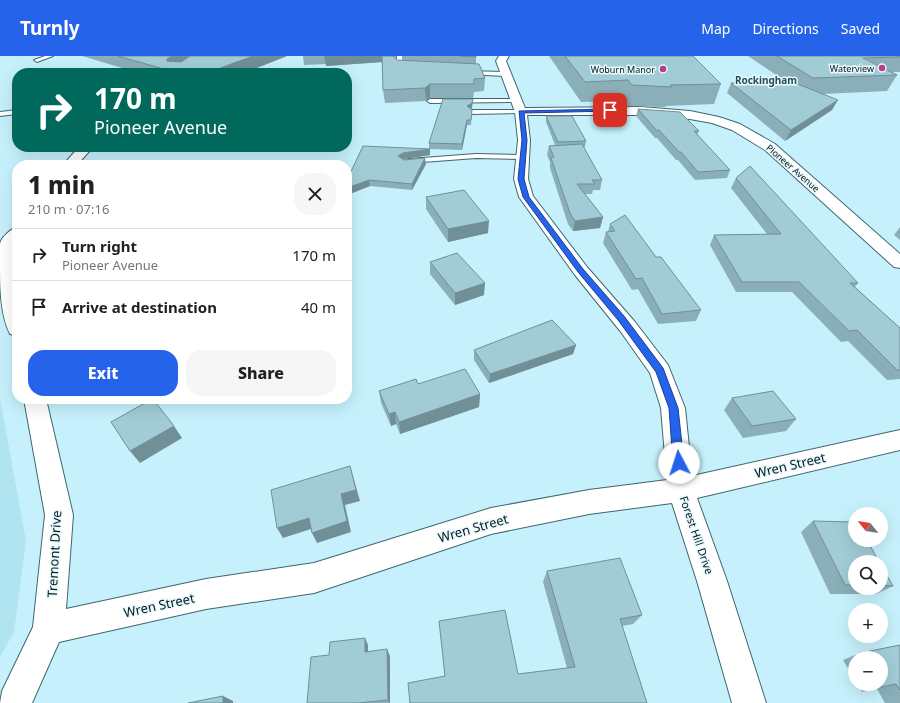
<!DOCTYPE html>
<html lang="en">
<head>
<meta charset="utf-8">
<style>
	:root { --surface:#fff; --page:#f6f6f6; --text:#202124; --muted:#757577; --line:#e0e0e0; --accent:#2563eb }
	body { margin:0; font-family:"Noto Sans",sans-serif; background:var(--page); color:var(--text); height:100vh; display:flex; flex-direction:column; font-size:15px; white-space:nowrap }
	* { box-sizing:border-box; margin:0 }
	p { font-size:13px; color:var(--muted) }
	.icon { flex:none; width:22px; height:22px; fill:none; stroke:currentColor; stroke-width:2; stroke-linecap:round; stroke-linejoin:round }
	.map { position:relative; flex:1; overflow:hidden }
	.panel { position:absolute; left:12px; top:104px; width:340px; height:244px; display:flex; flex-direction:column; background:var(--surface); border-radius:16px; box-shadow:0 4px 16px #0002 }
	.panel>* { flex:none }
	.guide { position:absolute; left:12px; top:12px; width:340px; height:84px; border-radius:16px; box-shadow:0 4px 16px #0002; background:#00695c; color:#fff; overflow:hidden }
	.needle { width:26px; rotate:300deg }
	.tools { position:absolute; left:848px; top:451px; display:grid; gap:8px }
	.tools a { display:grid; place-items:center; width:40px; height:40px; border-radius:50%; background:var(--surface); box-shadow:0 4px 16px #0002; font-size:20px }
	.pin { position:absolute; display:grid; place-items:center; width:34px; height:34px; color:#fff; margin:-17px; border-radius:8px; box-shadow:0 2px 6px #0006 }
	.me { position:absolute; width:44px; margin:-22px; rotate:355deg; stroke-linejoin:round; filter:drop-shadow(0 0 3px #0008) }
	.turn { display:flex; align-items:center; gap:14px; height:84px; padding:0 16px; font-size:18px }
	.turn .icon { width:52px; height:52px; stroke-width:2.5 }
	.turn b { display:block; font-size:28px; line-height:34px }
	.round { display:grid; place-items:center; flex:none; width:42px; height:42px; border-radius:16px; background:var(--page) }
	.headline { display:flex; align-items:center; justify-content:space-between; height:68px; padding:0 16px }
	h1 { font-size:24px; font-weight:800; line-height:30px }
	.action { display:flex; gap:8px; margin-top:auto; padding:8px 16px }
	.action a { flex:1; height:46px; border-radius:16px; background:var(--accent); color:#fff; font-size:16px; font-weight:800; line-height:46px; text-align:center }
	.action a+a { background:var(--page); color:var(--text) }
	ul { padding:0; list-style:none }
	li { display:flex; align-items:center; gap:12px; height:52px; padding:0 16px; border-top:1px solid var(--line) }
	li div { flex:1 }
	li b { display:block; font-size:15px }
	li em { font-style:normal }
	header { display:flex; align-items:center; gap:24px; box-sizing:border-box; height:56px; padding:0 20px; background:var(--accent); color:#fff }
	header strong { font-size:19px }
	nav { display:flex; gap:22px; margin-inline-start:auto; font-size:14px }
	.map>svg:first-child { display:block }
</style>
</head>
<body>
<header>
<strong>Turnly</strong>
<nav><a>Map</a><a>Directions</a><a>Saved</a></nav>
</header>
<div class="map">
<svg width="900" height="647" viewBox="0 0 900 647">
	<rect width="100%" height="100%" fill="#c6f1fc"/>
	<path fill="#b0e4f0" d="M0 342 26 485 14 576 0 601Z"/>
	<g fill="none" stroke-linecap="round" stroke-linejoin="round">
		<defs>
			<g id="lane">
				<path d="M45 0H53L37 6 34 4Z"/>
				<path d="M397 0H403L401 11 406 12V14L398 15 395 13Z"/>
				<path d="M464 15 505 16 508 18 505 20 466 18 463 16Z"/>
				<path d="M517 43 520 45 519 46 430 47 427 45 430 43Z"/>
				<path d="M17 54V58L0 60V56Z"/>
				<path d="M521 54 523 55V57L471 58 468 56 471 54Z"/>
				<path d="M476 98 522 99 526 101 522 103 476 102 409 107 405 105 409 103Z"/>
			</g>
			<g id="street">
				<path d="M499 0H509L506 5 525 52 641 51 690 55 719 61 740 68 775 88 900 198V212L894 211 765 94 732 74 712 67 690 63 641 59H527L530 84 528 123 533 140 587 211 635 266 668 309 685 352 692 420 900 374V394L697 442 727 525 766 647H732L697 525 672 447 589 458 491 478 314 537 206 553 59 586 32 647H0L2 635 33 571 45 459 24 343H46L73 459 66 553 206 523 314 507 491 452 589 434 667 424 661 352 650 317 621 276 575 219 519 141 514 123 518 84 515 56 496 5Z"/>
				<path d="M79 91H93L77 109H63Z"/>
				<path d="M17 171V187L14 190 17 215V280L10 278C0 258 0 229 0 207 0 201 0 194 0 188 1 181 11 173 17 171Z"/>
			</g>
		</defs>
		<use href="#lane" stroke="#3e666f" stroke-width="2"/>
		<use href="#street" stroke="#3e666f" stroke-width="2"/>
		<use href="#lane" fill="#fff" fill-rule="evenodd"/>
		<use href="#street" fill="#fff" fill-rule="evenodd"/>
	</g>
	<g fill="#8aafb8">
		<path d="M82 0H287L244 17H139Z"/>
		<path d="M303 0H396L395 3 397 4H402V0H476V8L485 22 484 35 474 36 473 42H430L426 45 385 47 383 34 382 6 326 10V8L304 9Z"/>
		<path d="M549 0H693L721 28 714 48 666 50 665 51 627 50 623 45 581 46Z"/>
		<path d="M748 0H900V16H892L897 19 887 35 822 38 832 54 785 85 727 37 731 27 785 25Z"/>
		<path d="M443 43 472 52 471 53 472 54 471 69H467L462 94 429 93V87Z"/>
		<path d="M638 53 699 75 697 79 730 114 727 122 695 124 678 104H676L657 82H655L636 60Z"/>
		<path d="M546 60 586 85 585 91H583L602 124 600 134H593L592 138H585L603 161 600 172 573 175 568 168 550 112V106L547 99 549 90 555 89 546 66Z"/>
		<path d="M363 90 430 99 403 103 426 108 412 134 370 130 347 139V124Z"/>
		<path d="M736 122 858 227 855 231 900 272V323L887 324 848 285 841 286 792 236H736L710 189 714 179 767 178 731 132Z"/>
		<path d="M426 141 488 177 448 186 426 153Z"/>
		<path d="M610 168 656 201 701 254 696 265 658 268 638 233 632 234 603 187 606 176H608Z"/>
		<path d="M900 171V184L894 179Z"/>
		<path d="M430 206 484 239 455 249 430 218Z"/>
		<path d="M576 289 573 298 489 327 474 304V294Z"/>
		<path d="M418 328 480 338 479 351 400 378 396 368 391 370 381 347 379 335Z"/>
		<path d="M732 342 796 363 786 375 743 382 724 354Z"/>
		<path d="M813 465 855 506V532H881V509L893 530 876 538H830L801 476Z"/>
		<path d="M547 515 642 559 633 568 622 570 647 647 445 620 439 565 518 618 567 612 543 526Z"/>
		<path d="M368 589V595L390 600V647H307L329 599Z"/>
		<path d="M900 589V647H885L877 633 862 636 857 628H881V602H855V624L843 604 860 597Z"/>
	</g>
	<g fill="#718f96">
		<path d="M172 0H194L172 16 167 5V3Z"/>
		<path d="M253 0H287L244 17H207Z"/>
		<path d="M324 0H383V6L326 10Z"/>
		<path d="M430 28V42L426 45 425 32Z"/>
		<path d="M473 43 472 52 467 56V50Z"/>
		<path d="M838 44 832 54 785 85 791 74Z"/>
		<path d="M467 64V69L462 94V88Z"/>
		<path d="M430 93V99L404 103 399 105 398 100 403 97Z"/>
		<path d="M425 102 426 108 412 134V128Z"/>
		<path d="M369 124 370 130 347 139V132Z"/>
		<path d="M603 161 600 172 573 175 575 165Z"/>
		<path d="M489 165 488 177 448 186V173Z"/>
		<path d="M485 227 484 239 455 249V237Z"/>
		<path d="M576 289 573 298 489 327 490 318Z"/>
		<path d="M480 338 479 351 400 378 399 366Z"/>
		<path d="M395 356 396 368 391 370 389 358Z"/>
		<path d="M174 370 182 382 140 407 130 395Z"/>
		<path d="M350 410 360 445 345 449 351 476 317 487 312 477 341 438Z"/>
		<path d="M309 462 314 472 283 482 277 472Z"/>
		<path d="M365 582 368 589V602L365 596Z"/>
		<path d="M387 593 390 600V647H389L388 644Z"/>
		<path d="M223 640 233 645V647H223Z"/>
	</g>
	<g fill="#a1ccd6" stroke="#718f96">
		<path d="M118 0H172L167 3V5L181 6 190 0H253L207 17H165L167 14Z"/>
		<path d="M382 0H393L397 4 479 8 485 22 474 23V28H430L425 32 383 34Z"/>
		<path d="M460 0H476V1Z"/>
		<path d="M565 0H693L721 28 670 29 672 31 632 29 628 24 585 26Z"/>
		<path d="M777 0H900V1L863 2 897 19 813 22Z"/>
		<path d="M790 25 838 44 791 74 731 27Z"/>
		<path d="M443 43H473L472 47 467 50 472 54 471 64H467L462 88 429 87Z"/>
		<path d="M638 53 680 56 699 75H694L730 114 698 116 681 96H679L659 74 657 75Z"/>
		<path d="M546 60H572L586 85 558 86Z"/>
		<path d="M582 88 602 124H592L595 128H577L603 161 575 165 570 157 551 102 554 101 549 90Z"/>
		<path d="M363 90 430 93 403 97 398 100 404 104 425 102 412 128 369 124 347 132V124Z"/>
		<path d="M750 110 858 227H850L900 272V314H897L857 274 849 275 799 226H742L714 179 781 178 736 122Z"/>
		<path d="M464 134 489 165 448 173 426 141Z"/>
		<path d="M625 159 656 201H661L701 254 662 258 642 222 636 223 606 176 615 175 610 168Z"/>
		<path d="M457 197 485 227 455 237 430 206Z"/>
		<path d="M552 264 576 289 490 318 474 294Z"/>
		<path d="M465 313 480 338 399 366 395 356 389 358 379 335 416 323 418 328Z"/>
		<path d="M773 335 796 363 752 370 732 342Z"/>
		<path d="M152 343H153L174 370 130 395 111 366Z"/>
		<path d="M350 410 356 434 341 438 347 465 312 477 309 462 277 472 271 434Z"/>
		<path d="M813 465 855 466V484H867L879 506H855V529H845Z"/>
		<path d="M620 502 642 559 620 563 647 647H410L408 627 445 620 439 565 505 554 518 618 575 611 547 515Z"/>
		<path d="M881 509 893 530 881 529Z"/>
		<path d="M365 582V596L387 593 388 644 358 647H307L311 601 329 599 330 586Z"/>
		<path d="M900 589V634L896 628 881 631 879 628H881V602H863L860 597Z"/>
		<path d="M223 640V647H188Z"/>
	</g>
	<path fill="#2563eb" stroke="#184099" d="M610 53 612 55 524 57 527 84 524 123 529 141 583 213 624 260 663 312 678 352 684 407 682 410 679 411 675 410 673 407 669 352 656 316 618 264 578 216 523 141 518 123 522 84 519 55Z"/>
	<g fill="#b93d8e" stroke="#e8f9fe" stroke-width="1.5">
		<circle cx="882" cy="12" r="4"/>
		<circle cx="663" cy="13" r="4"/>
	</g>
	<g text-anchor="middle" dominant-baseline="central" stroke-width="3" stroke-linejoin="round" paint-order="stroke">
		<g font-size="9" fill="#08191d" stroke="#e8f9fe" text-anchor="end">
			<text x="874" y="12">Waterview</text>
			<text x="655" y="13">Woburn Manor</text>
		</g>
		<g font-size="9" fill="#08191d" stroke="#e8f9fe">
			<text transform="translate(793 112) rotate(41)">Pioneer Avenue</text>
		</g>
		<g font-size="10" font-weight="bold" fill="#274f57" stroke="#e8f9fe">
			<text x="766" y="24">Rockingham</text>
		</g>
		<g font-size="11" fill="#08191d" stroke="#e8f9fe">
			<text transform="translate(697 479) rotate(71)">Forest Hill Drive</text>
		</g>
		<g font-size="13" fill="#08191d" stroke="#e8f9fe">
			<text transform="translate(790 409) rotate(-13)">Wren Street</text>
			<text transform="translate(473 472) rotate(-16)">Wren Street</text>
			<text transform="translate(54 498) rotate(-87)">Tremont Drive</text>
			<text transform="translate(159 549) rotate(-12)">Wren Street</text>
		</g>
	</g>
</svg>
<div class="tools">
<a><svg class="needle" viewBox="-14 -14 28 28"><path d="M0-13l5 13h-10z" fill="#e53935"/><path d="M0 13l5-13h-10z" fill="#757577"/></svg></a>
<a><svg class="icon" aria-label="search" viewBox="0 0 24 24"><circle cx="10" cy="10" r="6"/><path d="M15 15l6 6"/></svg></a>
<a>+</a>
<a>−</a>
</div>
<div class="pin" style="left:610px;top:54px;background:#d93025"><svg class="icon" aria-label="arrive" viewBox="0 0 24 24"><path d="M6 21V4h12l-3 4 3 4H6"/></svg></div>
<svg class="me" style="left:679px;top:407px" viewBox="-20 -20 40 40"><circle r="19" fill="#fff"/><path d="M0-13L10 11 0 6-10 11z" fill="#2563eb"/></svg>
<div class="guide">
<div class="turn"><svg class="icon" aria-label="right" viewBox="0 0 24 24"><path d="M7 20v-9h11M14 6l5 5-5 5"/></svg><div><b>170 m</b>Pioneer Avenue</div></div>
</div>
<section class="panel">
<div class="headline"><div><h1>1 min</h1><p>210 m · 07:16</p></div><a class="round"><svg class="icon" aria-label="close" viewBox="0 0 24 24"><path d="M6 6l12 12M18 6L6 18"/></svg></a></div>
<ul>
<li><svg class="icon" aria-label="right" viewBox="0 0 24 24"><path d="M7 20v-9h11M14 6l5 5-5 5"/></svg><div><b>Turn right</b><p>Pioneer Avenue</p></div><em>170 m</em></li>
<li><svg class="icon" aria-label="arrive" viewBox="0 0 24 24"><path d="M6 21V4h12l-3 4 3 4H6"/></svg><div><b>Arrive at destination</b></div><em>40 m</em></li>
</ul>
<div class="action"><a>Exit</a><a>Share</a></div>
</section>
</div>
</body>
</html>
